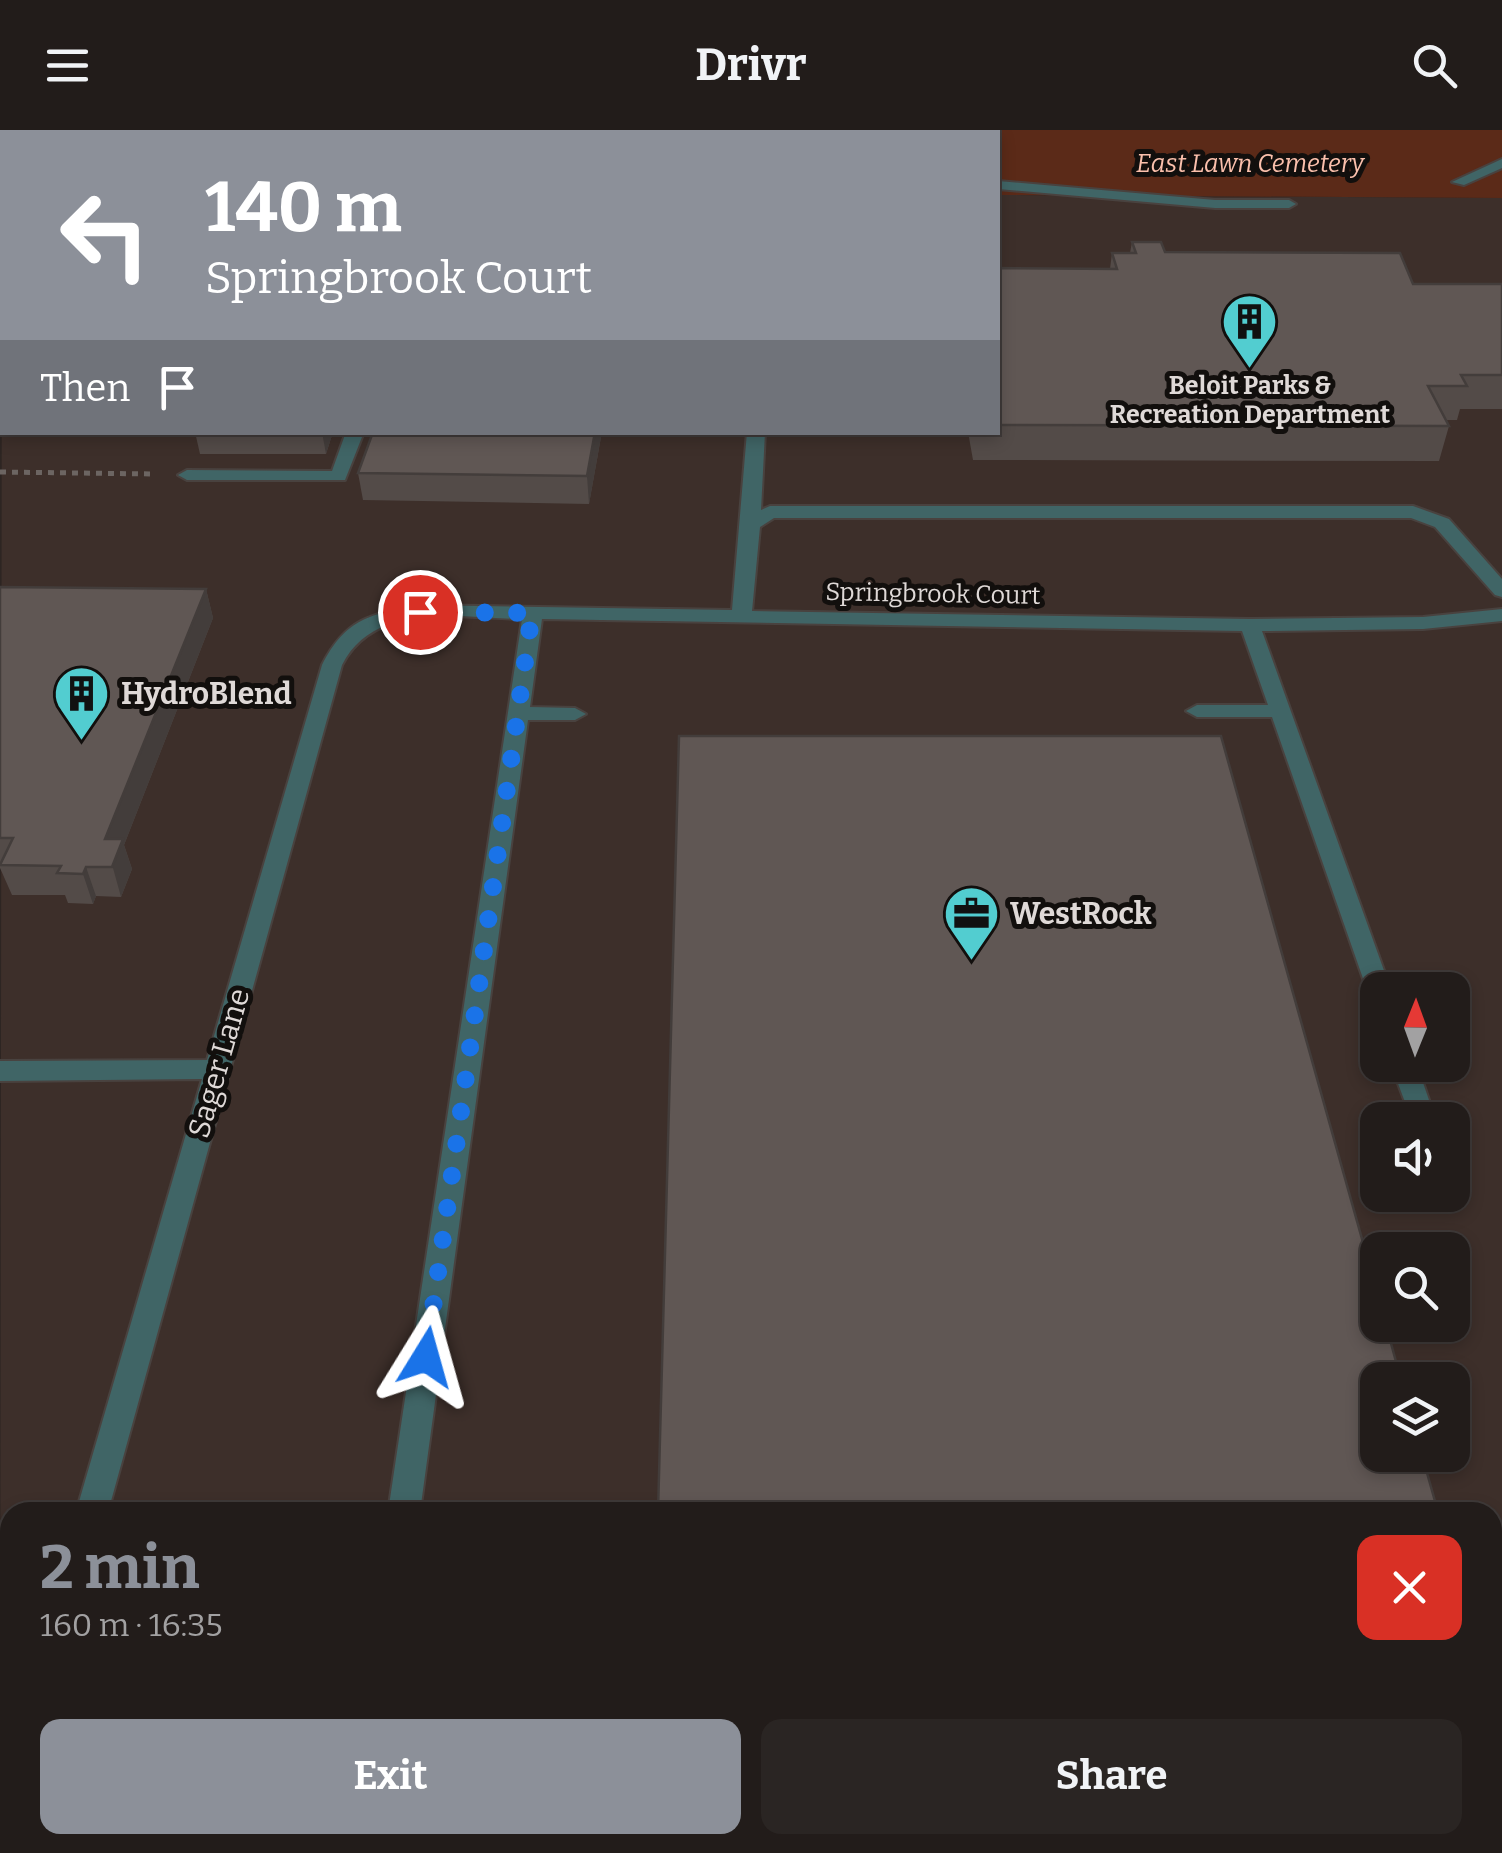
<!DOCTYPE html>
<html lang="en">
<head>
<meta charset="utf-8">
<style>
	:root { --surface:#221c1a; --page:#2a2523; --text:#f1f3f6; --muted:#a2a1a2; --line:#3f3a39; --accent:#8c9099 }
	body { margin:0; font-family:Bitter,serif; background:var(--page); color:var(--text); height:100vh; display:flex; flex-direction:column; font-size:38px; white-space:nowrap }
	* { box-sizing:border-box; margin:0 }
	p { font-size:32px; color:var(--muted) }
	.icon { flex:none; width:55px; height:55px; fill:none; stroke:currentColor; stroke-width:2; stroke-linecap:round; stroke-linejoin:round }
	.map { position:relative; flex:1; overflow:hidden }
	.panel { position:absolute; left:0px; top:1372px; width:1502px; height:352px; display:flex; flex-direction:column; background:var(--surface); border-radius:30px 30px 0 0; box-shadow:0 5px 15px #0003,0 0 0 2px var(--line) }
	.panel>* { flex:none }
	.guide { position:absolute; left:0px; top:0px; width:1000px; height:305px; box-shadow:0 5px 15px #0003,0 0 0 2px var(--line); background:#8c9099; color:#fff; overflow:hidden }
	.needle { width:65px; rotate:1deg }
	.tools { position:absolute; left:1360px; top:842px; display:grid; gap:20px }
	.tools a { display:grid; place-items:center; width:110px; height:110px; border-radius:20px; background:var(--surface); box-shadow:0 5px 15px #0003,0 0 0 2px var(--line); font-size:50px }
	.pin { position:absolute; display:grid; place-items:center; width:85px; height:85px; color:#fff; margin:-42px; border:5px solid #fff; border-radius:50%; box-shadow:0 2px 10px #0007 }
	.me { position:absolute; width:110px; margin:-55px; rotate:8deg; stroke-linejoin:round; filter:drop-shadow(0 0 8px #0008) }
	.turn { display:flex; align-items:center; gap:35px; height:210px; padding:0 40px; font-size:45px }
	.turn .icon { width:130px; height:130px; stroke-width:2.5 }
	.turn b { display:block; font-size:70px; line-height:85px }
	.then { display:flex; align-items:center; height:95px; padding:0 40px; background:#0003; gap:20px; font-size:38px }
	.round { display:grid; place-items:center; flex:none; width:105px; height:105px; border-radius:20px; background:var(--page) }
	.summary { display:flex; align-items:center; justify-content:space-between; height:170px; padding:0 40px }
	h1 { font-size:60px; font-weight:700; line-height:75px; color:var(--accent) }
	.primary-button { display:flex; gap:20px; margin-top:auto; padding:20px 40px }
	.primary-button a { flex:1; height:115px; border-radius:20px; background:var(--accent); color:#fff; font-size:40px; font-weight:700; line-height:115px; text-align:center }
	.primary-button a+a { background:var(--page); color:var(--text) }
	header { display:flex; justify-content:space-between; align-items:center; height:130px; padding:0 40px; background:var(--surface); font-size:45px; font-weight:700 }
	.map>svg:first-child { display:block }
</style>
</head>
<body>
<header><svg class="icon" aria-label="menu" viewBox="0 0 24 24"><path d="M4 6h16M4 12h16M4 18h16"/></svg>Drivr<svg class="icon" aria-label="search" viewBox="0 0 24 24"><circle cx="10" cy="10" r="6"/><path d="M15 15l6 6"/></svg></header>
<div class="map">
<svg width="1502" height="1723" viewBox="0 0 1502 1723">
	<rect width="100%" height="100%" fill="#2d2522"/>
	<path fill="#3d2f2a" fill-rule="evenodd" d="M2 62V302H998V65L1502 68V1723H0ZM1378 860H1452V935H1378ZM1378 990H1452V1065H1378ZM1378 1120H1452V1195H1378ZM1378 1250H1452V1325H1378ZM10 1382H1492V1715H10Z"/>
	<path fill="#5b2a18" d="M42 0H1502V68L998 65V2Z"/>
	<g fill="none" stroke-linecap="round" stroke-linejoin="round">
		<g fill="#001a1b" fill-rule="evenodd">
			<path d="M832 0H873L875 2H838Z"/>
			<path d="M934 0H965L960 2H933Z"/>
		</g>
		<defs>
			<g id="minor">
				<path d="M599 0H627L629 2H601Z"/>
				<path d="M1502 29V38L1464 55 1452 52Z"/>
				<path d="M998 51 1215 70H1289L1296 74 1289 78H1215L998 59Z"/>
				<path d="M346 302H364L345 350H187L178 345 187 340 332 341Z"/>
				<path d="M747 302H765L761 380 770 376H1413L1449 389 1502 449V467L1495 465 1435 397 1411 388H774L760 397 752 481 1250 489 1423 487 1502 479V491L1423 499 1262 501 1391 860H1378V868L1367 860 1272 587H1197L1186 581 1197 575H1268L1242 501 542 489 530 577 575 578 586 584 575 590H528L420 1382H388L522 489C461 488 375 470 342 535L108 1382H76L202 949 0 951V931L207 930 322 535C346 488 371 484 420 475L732 480Z"/>
				<path d="M1391 935H1417L1430 973 1426 980H1408Z"/>
				<path d="M10 1655V1715H15L13 1721 0 1723V1659Z"/>
				<path d="M339 1715H375L374 1723H338Z"/>
			</g>
		</defs>
		<use href="#minor" stroke="#49423f" stroke-width="4"/>
		<path stroke="#6c6562" stroke-width="5" stroke-dasharray="6 6" stroke-linecap="butt" d="M0 342 154 344"/>
		<use href="#minor" fill="#406566" fill-rule="evenodd"/>
	</g>
	<g fill="#534b48">
		<path d="M1132 112 1165 122 1413 154H1502V279H1460L1457 290H1446L1449 296 1439 331 973 330 968 302H998V138L1110 139 1112 123H1130Z"/>
		<path d="M195 302H333L326 324H200Z"/>
		<path d="M601 307 589 374 363 370 358 343Z"/>
		<path d="M0 457 206 459 213 488 124 715 132 739 121 767 96 766 93 774 68 773 65 765H12L0 738Z"/>
		<path d="M1492 1577 1502 1611V1712H1492Z"/>
	</g>
	<g fill="#433d3b">
		<path d="M322 302H333L326 324Z"/>
		<path d="M595 302H600L601 307 589 374 587 346Z"/>
		<path d="M206 459 213 488 124 715 132 739 121 767 105 709Z"/>
		<path d="M86 737 96 766 93 774 83 744Z"/>
	</g>
	<g fill="#605754" stroke="#433d3b" stroke-width="2.5">
		<path d="M1132 112H1161L1165 122 1400 123 1413 154H1502V245H1461L1467 256H1428L1449 296 998 295V138L1117 139 1112 123H1136Z"/>
		<path d="M373 302H595L587 346 358 343Z"/>
		<path d="M0 457 206 459 105 709H123L112 737H86L83 744 57 743 61 736 0 735 13 708H0Z"/>
		<path d="M679 606H1221L1378 1166V1195H1386L1401 1250H1378V1325H1422L1438 1382H658Z"/>
		<path d="M1492 1577 1502 1611V1688H1492Z"/>
	</g>
	<g fill="none" stroke-linecap="round" stroke-linejoin="round">
		<path stroke="#1a73e8" stroke-width="18" stroke-dasharray="0 32.4" d="M420 482 532 483 426 1227"/>
	</g>
	<defs>
		<symbol id="building-pin" viewBox="-11 -11 22 30"><path d="M0 17L-7.5 6A9.5 9.5 0 1 1 7.5 6Z" fill="#52cdd0" stroke="#120f0d"/><path d="M-4-6H4V6H1V3H-1V6H-4ZM-2.5-4.3h1.7v1.8h-1.7ZM.8-4.3h1.7v1.8H.8ZM-2.5-1h1.7V.8h-1.7ZM.8-1h1.7V.8H.8Z" fill="#111"/></symbol>
		<symbol id="office-pin" viewBox="-11 -11 22 30"><path d="M0 17L-7.5 6A9.5 9.5 0 1 1 7.5 6Z" fill="#52cdd0" stroke="#120f0d"/><path d="M-6-3h4V-5.5h4V-3h4V5H-6ZM-1-4.5V-3h2v-1.5ZM-6 0V1H6V0Z" fill="#111"/></symbol>
	</defs>
	<g fill-rule="evenodd">
		<use href="#building-pin" x="1218" y="160" width="63" height="86"/>
		<use href="#building-pin" x="50" y="532" width="63" height="86"/>
		<use href="#office-pin" x="940" y="752" width="63" height="86"/>
	</g>
	<g text-anchor="middle" dominant-baseline="central" stroke-width="10" stroke-linejoin="round" paint-order="stroke">
		<g font-size="25" font-style="italic" fill="#fbc0ac" stroke="#120f0d">
			<text x="1250" y="34">East Lawn Cemetery</text>
		</g>
		<g font-size="25" font-weight="bold" fill="#dfd9d7" stroke="#120f0d">
			<text x="1250" y="256">Beloit Parks &amp;<tspan x="1250" dy="29">Recreation Department</tspan></text>
		</g>
		<g font-size="25" fill="#dfd9d7" stroke="#120f0d">
			<text transform="translate(933 464) rotate(1)">Springbrook Court</text>
		</g>
		<g font-size="30" font-weight="bold" fill="#dfd9d7" stroke="#120f0d" text-anchor="start">
			<text x="121" y="564">HydroBlend</text>
			<text x="1010" y="784">WestRock</text>
		</g>
		<g font-size="30" fill="#dfd9d7" stroke="#120f0d">
			<text transform="translate(219 933) rotate(-74)">Sager Lane</text>
		</g>
	</g>
</svg>
<div class="tools">
<a><svg class="needle" viewBox="-14 -14 28 28"><path d="M0-13l5 13h-10z" fill="#e53935"/><path d="M0 13l5-13h-10z" fill="#a2a1a2"/></svg></a>
<a><svg class="icon" aria-label="sound" viewBox="0 0 24 24"><path d="M4 9h4l5-4v14l-5-4H4zM17 9q2 3 0 6"/></svg></a>
<a><svg class="icon" aria-label="search" viewBox="0 0 24 24"><circle cx="10" cy="10" r="6"/><path d="M15 15l6 6"/></svg></a>
<a><svg class="icon" aria-label="layers" viewBox="0 0 24 24"><path d="M12 4l9 5-9 5-9-5zM3 14l9 5 9-5"/></svg></a>
</div>
<div class="pin" style="left:420px;top:482px;background:#d93025"><svg class="icon" aria-label="arrive" viewBox="0 0 24 24"><path d="M6 21V4h12l-3 4 3 4H6"/></svg></div>
<svg class="me" style="left:426px;top:1227px" viewBox="-20 -20 40 40"><path d="M0-17L14 15 0 8-14 15z" fill="#1a73e8" stroke="#fff" stroke-width="4"/></svg>
<div class="guide">
<div class="turn"><svg class="icon" aria-label="left" viewBox="0 0 24 24"><path d="M17 20v-9H6M10 6l-5 5 5 5"/></svg><div><b>140 m</b>Springbrook Court</div></div>
<div class="then">Then<svg class="icon" aria-label="arrive" viewBox="0 0 24 24"><path d="M6 21V4h12l-3 4 3 4H6"/></svg></div>
</div>
<section class="panel">
<div class="summary"><div><h1>2 min</h1><p>160 m · 16:35</p></div><a class="round" style="background:#d93025;color:#fff"><svg class="icon" aria-label="close" viewBox="0 0 24 24"><path d="M6 6l12 12M18 6L6 18"/></svg></a></div>
<div class="primary-button"><a>Exit</a><a>Share</a></div>
</section>
</div>
</body>
</html>
